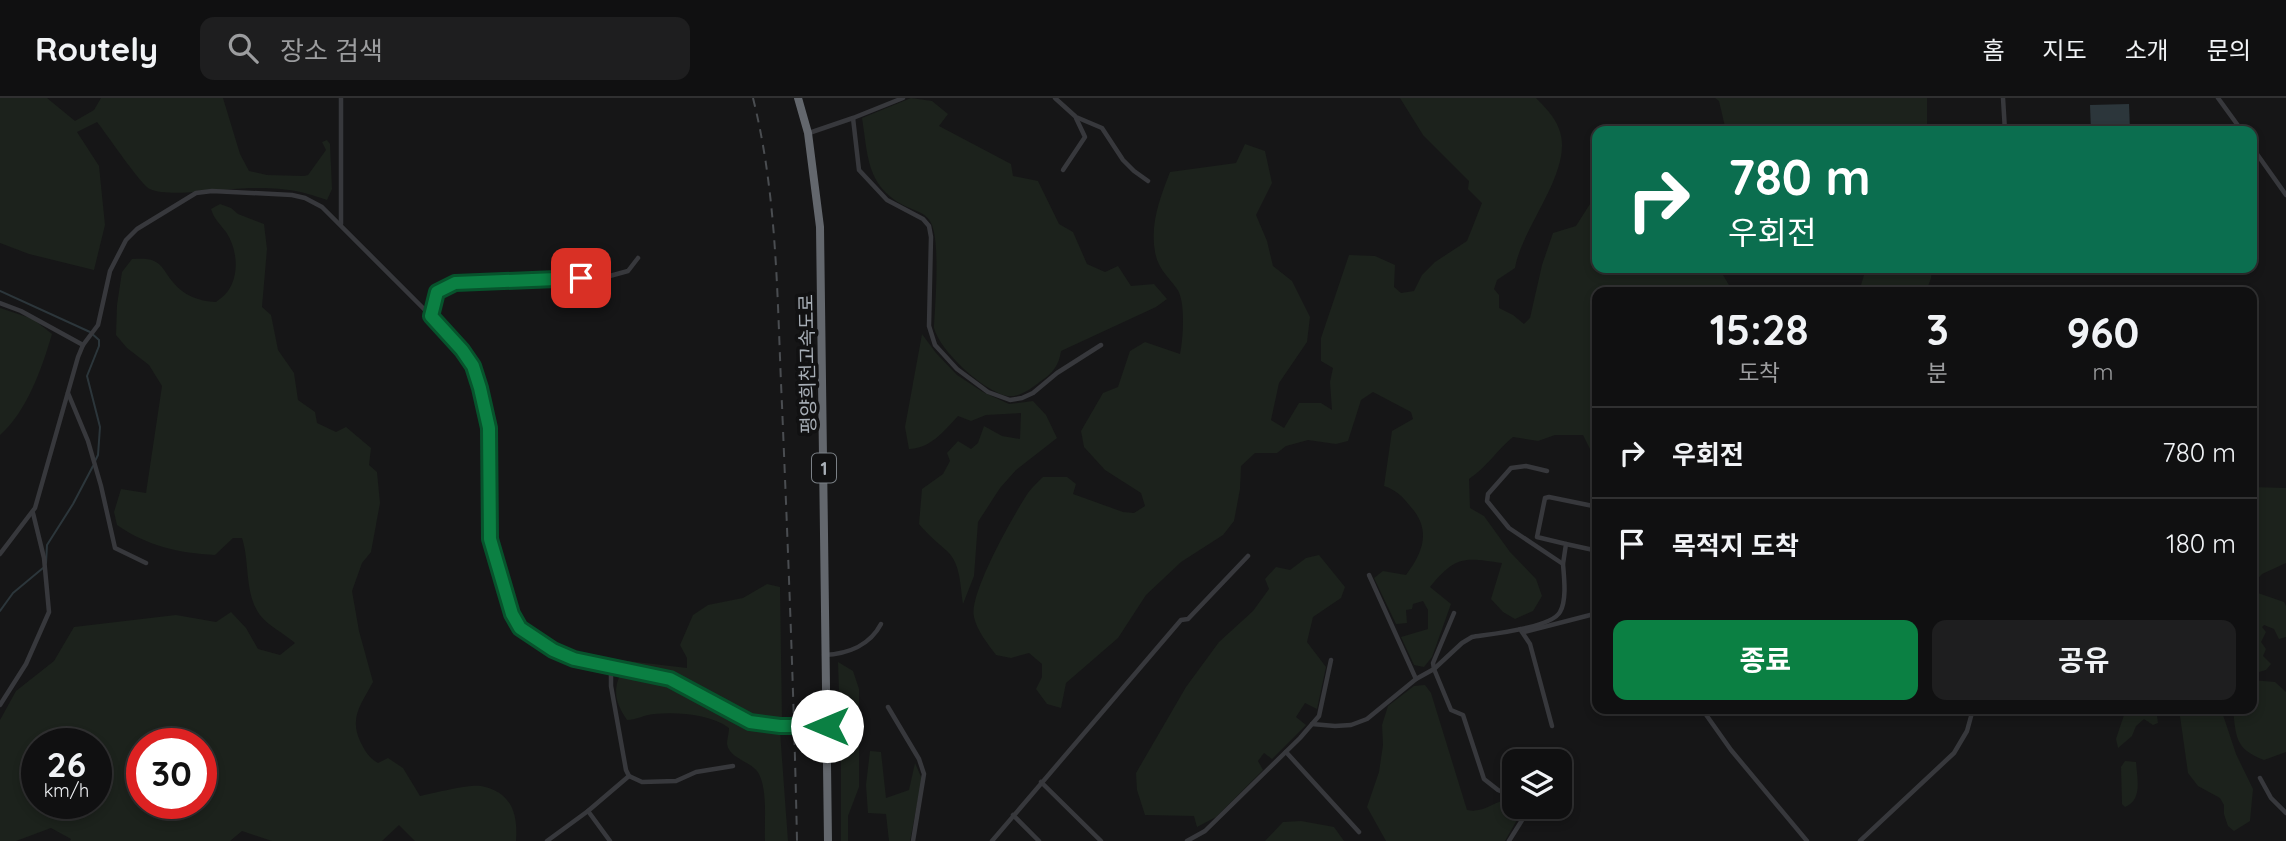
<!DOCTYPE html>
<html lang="ko">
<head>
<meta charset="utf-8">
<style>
	:root { --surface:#101011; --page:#1e1e1f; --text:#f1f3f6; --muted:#9c9d9f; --line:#303031; --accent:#0b8043 }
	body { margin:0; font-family:Quicksand,"Noto Sans KR",sans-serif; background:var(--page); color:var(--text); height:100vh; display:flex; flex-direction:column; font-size:26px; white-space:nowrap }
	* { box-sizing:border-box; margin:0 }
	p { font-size:23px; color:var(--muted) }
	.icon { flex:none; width:38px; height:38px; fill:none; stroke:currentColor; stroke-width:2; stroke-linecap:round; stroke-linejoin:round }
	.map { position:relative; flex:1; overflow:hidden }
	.drawer { position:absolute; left:1592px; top:189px; width:665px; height:427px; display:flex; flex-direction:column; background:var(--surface); border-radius:14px; box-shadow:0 4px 10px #0003,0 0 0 2px var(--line) }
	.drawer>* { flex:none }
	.hud { position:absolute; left:1592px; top:28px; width:665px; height:147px; border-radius:14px; box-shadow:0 4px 10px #0003,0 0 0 2px var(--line); background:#0b6e4f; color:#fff; overflow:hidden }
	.buttons { position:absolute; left:1502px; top:651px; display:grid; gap:14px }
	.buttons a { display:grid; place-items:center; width:70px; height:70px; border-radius:14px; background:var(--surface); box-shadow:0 4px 10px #0003,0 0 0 2px var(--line); font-size:35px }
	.speed { position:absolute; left:21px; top:630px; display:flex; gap:14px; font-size:35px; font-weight:700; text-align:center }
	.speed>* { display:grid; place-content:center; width:91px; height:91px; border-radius:50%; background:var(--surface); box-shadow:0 4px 10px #0003,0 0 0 2px var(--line); line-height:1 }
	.speed small { font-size:18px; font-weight:400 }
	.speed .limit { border:10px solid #d22; background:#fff; color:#111 }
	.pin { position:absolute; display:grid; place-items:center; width:60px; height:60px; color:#fff; margin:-30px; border-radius:14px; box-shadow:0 4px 10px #0006 }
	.me { position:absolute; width:77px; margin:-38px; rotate:270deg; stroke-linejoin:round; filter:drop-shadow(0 0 5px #0008) }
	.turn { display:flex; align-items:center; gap:24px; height:147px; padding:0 21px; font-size:32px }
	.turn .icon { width:91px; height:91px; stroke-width:2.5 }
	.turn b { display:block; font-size:49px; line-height:60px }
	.eta { display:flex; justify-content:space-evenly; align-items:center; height:119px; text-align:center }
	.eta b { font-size:42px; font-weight:700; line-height:49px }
	.cta { display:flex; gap:14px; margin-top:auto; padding:14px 21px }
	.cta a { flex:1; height:80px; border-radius:14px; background:var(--accent); color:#fff; font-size:28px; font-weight:700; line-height:80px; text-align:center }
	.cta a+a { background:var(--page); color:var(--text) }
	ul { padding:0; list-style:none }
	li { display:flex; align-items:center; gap:21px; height:91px; padding:0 21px; border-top:2px solid var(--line) }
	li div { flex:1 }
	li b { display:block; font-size:26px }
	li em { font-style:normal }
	header { display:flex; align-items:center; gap:42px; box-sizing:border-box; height:98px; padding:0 35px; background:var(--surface); border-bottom:2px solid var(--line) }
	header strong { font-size:33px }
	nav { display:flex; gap:38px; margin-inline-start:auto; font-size:24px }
	.search { width:490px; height:63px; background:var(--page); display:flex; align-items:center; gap:18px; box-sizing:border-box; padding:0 24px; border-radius:14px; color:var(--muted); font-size:26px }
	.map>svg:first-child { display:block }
</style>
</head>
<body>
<header>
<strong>Routely</strong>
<div class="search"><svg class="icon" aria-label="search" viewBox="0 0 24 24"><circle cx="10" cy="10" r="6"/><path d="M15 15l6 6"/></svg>장소 검색</div>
<nav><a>홈</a><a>지도</a><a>소개</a><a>문의</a></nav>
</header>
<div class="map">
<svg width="2286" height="743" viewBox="0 0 2286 743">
	<rect width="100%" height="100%" fill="#161617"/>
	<g fill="#1c221c" fill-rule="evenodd">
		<path d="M0 0H47L75 23 94 12 101 0H223L240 56 249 73 267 77 304 78 308 77 326 52 322 44 327 42 330 46 332 91 327 102C299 92 283 90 253 90 230 90 168 100 150 91 141 87 106 35 97 24L77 34 99 68 105 127 94 172 29 156 0 145Z"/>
		<path d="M911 0 932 3 948 16 939 28 1011 66 1013 78 1038 83 1059 126 1073 134 1087 166 1105 174 1118 168 1131 188 1154 186 1167 201 1156 209 1061 253C1059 267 1053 275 1041 283 1032 290 1019 300 1007 298 983 293 940 253 934 230 935 207 941 140 930 123 925 114 912 112 903 107 866 87 868 57 862 20Z"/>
		<path d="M1400 0H1536C1544 8 1555 19 1559 31 1575 71 1522 128 1515 170L1497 182 1494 191 1499 197V210L1513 217 1524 226 1530 220 1542 167 1553 135 1576 128 1590 106 1598 101V170H1719L1733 194H1598V358L1593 357 1583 337H1555L1538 343 1513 339C1497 352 1487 369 1469 381L1470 410 1484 418 1510 454 1536 481 1542 498 1533 513 1515 521 1503 514 1491 501 1502 465C1464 459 1455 458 1430 489L1451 506 1432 559 1424 569 1414 567 1401 539 1428 531V512L1423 503 1413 506 1412 511 1406 512 1407 525 1396 526 1374 480 1383 473 1406 477C1423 454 1432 432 1410 408 1402 398 1396 392 1384 388L1392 333 1413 321 1411 314 1373 294 1361 302 1348 343 1336 346 1308 342 1286 348 1277 355H1255L1241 368 1240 391 1234 423 1223 437 1181 464 1146 497 1118 540 1066 585 1061 610 1047 606 1036 591 1042 579V566L1029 555 1011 560 996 557C988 546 977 533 974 519 968 497 1014 416 1028 395 1032 389 1038 384 1043 379H1067L1076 386 1073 396 1123 414 1134 415 1145 408 1141 395 1105 372 1084 349 1081 333 1103 295 1118 289 1130 253 1145 244 1180 256C1183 242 1186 203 1177 191 1168 178 1158 171 1155 154 1150 125 1160 100 1170 74L1236 65 1245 46 1265 53 1272 85 1256 117 1267 143 1273 168 1292 183 1310 219 1307 244 1279 285 1271 322 1284 330 1299 305H1321L1332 312 1330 284 1333 270 1321 263V240L1349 157 1375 158 1395 167 1394 189 1401 195 1414 193 1422 177 1435 164 1467 143 1482 105 1468 91 1469 83 1423 37Z"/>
		<path d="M1715 0H1927V33H1726L1719 3Z"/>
		<path d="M220 106 231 110 238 116 264 126 267 151 262 209 271 217 278 252 294 275 298 302 315 314 317 325 336 334 346 329 371 350 369 367 377 374 380 405 371 454 362 465 352 493 359 533 373 584C362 605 349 619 360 643 365 653 368 659 378 665L388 660 403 670 420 698C434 695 469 686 481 688 512 694 518 716 516 743H415L399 727 382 743H272L242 733 230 743H70L71 741 51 730 16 743H0V622L16 593 54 563 74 529 176 517 216 524 231 514 246 530 258 551 280 557 295 545C285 536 268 528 260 517 244 495 250 464 242 440H233L215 457C179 455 147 448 117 427L114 414 121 391 146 395 162 288 149 267 127 250 116 237 117 207 122 174 132 161C139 161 148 160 154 163 163 167 166 176 172 183 184 198 198 203 216 204 220 201 225 197 228 193 240 176 237 150 226 134 220 126 214 121 211 111ZM37 646H96V705H37ZM142 646H201V705H142Z"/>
		<path d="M1866 170H1932L1931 180 1926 194H1859Z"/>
		<path d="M0 210 33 221 52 236C42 270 27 313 0 337Z"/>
		<path d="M922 236 936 255 957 277 983 294 1009 306 1033 303 1046 317 1057 340 1016 372 1000 390 978 424 974 478 963 506C960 488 961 466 947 453 937 444 928 437 919 426L922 391 943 376 950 363 947 355 958 343 971 351 978 345 984 328 1002 338 1020 341 1021 315 986 317 971 323 958 318C943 334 931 350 909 351L905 329Z"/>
		<path d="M2252 389 2286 390V465L2262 476 2252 487Z"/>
		<path d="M1319 457 1345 489 1341 500 1313 519 1307 544 1326 569 1317 611 1305 605 1296 619 1306 627 1272 661 1264 655 1258 663 1263 672 1216 719 1197 729 1194 718 1145 717 1137 692 1136 675 1186 589 1219 544 1253 513 1269 491 1265 481 1276 469 1290 472 1306 460Z"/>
		<path d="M767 486 780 489 782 623 757 621 673 578 626 568 628 563 687 570V560L680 547 693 517 708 507 743 500Z"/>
		<path d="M2255 494 2284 504 2286 508V539L2279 541 2274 531 2264 527 2262 529 2266 534 2261 544 2266 551 2263 558 2271 566 2266 572 2252 576V497Z"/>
		<path d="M838 564 853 573 859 591V689L848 718V743H841V654Z"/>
		<path d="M626 576 668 584 745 625 780 633 788 743H765C764 723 768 695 759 676 752 663 729 661 727 646 727 642 729 635 729 630 710 616 678 614 654 616 644 617 636 622 627 622 617 607 612 595 620 577Z"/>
		<path d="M2252 582 2275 584 2286 594V654L2264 662C2235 651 2236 639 2233 611H2252Z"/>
		<path d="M1425 587 1431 595 1467 712C1487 716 1494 700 1514 702V709H1520L1518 720 1505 743H1386L1367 709 1379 674 1383 647 1382 627 1388 608 1414 588Z"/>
		<path d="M2126 611H2156L2158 625 2153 627 2144 621 2136 628 2132 638 2118 650 2116 641Z"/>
		<path d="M2179 611H2221L2236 656 2253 691 2250 723 2234 733 2228 728 2224 716V707L2220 700 2198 688 2188 675Z"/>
		<path d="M870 653 881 654 886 700 909 692 915 665 922 681 910 743H889L886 716 868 715 866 687Z"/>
		<path d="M2125 663 2136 664C2137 680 2143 702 2125 709L2122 706 2121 669Z"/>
		<path d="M1301 723 1334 729 1344 743H1265L1283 724Z"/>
	</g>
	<path fill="#2c363b" d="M2129 6 2130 33H2091L2090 7Z"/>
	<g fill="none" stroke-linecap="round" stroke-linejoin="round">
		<g stroke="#2c363b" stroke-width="2">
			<path d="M0 193 90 234 99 242V248L87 278 100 329 98 357 95 363"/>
			<path d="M46 465 47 447 73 406 93 368"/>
			<path d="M0 513 13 495 43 470"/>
		</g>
		<g stroke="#37383c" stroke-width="4.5">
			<path d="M1055 0 1076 19 1102 30 1123 62 1134 73 1148 83"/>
			<path d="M2003 0 2005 33"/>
			<path d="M2218 0 2242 33"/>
			<path d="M853 20 859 72 887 102 923 121 929 128 931 139 929 228 935 247 957 271 988 294 1010 302 1022 300 1033 295 1057 275 1101 247"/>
			<path d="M809 35 853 20 903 0"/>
			<path d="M2252 49 2286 97"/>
			<path d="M1063 72 1085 39 1076 20"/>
			<path d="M341 126V0"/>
			<path d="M0 205 21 213 83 247"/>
			<path d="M431 217 437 194 455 185 606 179 628 173 638 160"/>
			<path d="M68 295 88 343 101 388 115 450 146 465"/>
			<path d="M1566 446 1598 453"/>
			<path d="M0 456 35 410 78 259 83 247 98 227 110 173 126 142 137 131 196 95 212 93 292 97 305 100 322 109 445 232 473 268 489 330 490 441 512 516 520 530 553 552 574 561 611 570 625 571 670 581 750 624 780 628H826"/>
			<path d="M1563 466 1566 446 1537 439 1545 400 1549 399 1598 409"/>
			<path d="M1369 477 1416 581"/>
			<path d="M1454 515 1433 565 1434 571 1451 612 1463 617 1484 681 1498 692 1514 699"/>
			<path d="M1520 531 1530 546 1552 628"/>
			<path d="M1524 534 1598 515"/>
			<path d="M824 557C848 556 870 547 881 526"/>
			<path d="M611 570V588L626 672 629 678 642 684 676 683 696 674 733 668"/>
			<path d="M0 607 26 566 49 514 44 460 33 415"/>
			<path d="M888 609 919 661 924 676 913 743"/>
			<path d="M1702 611 1731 652 1807 743"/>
			<path d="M1312 626 1335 628 1351 627 1367 621 1416 581 1434 571 1462 545 1472 539C1491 536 1551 530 1560 514 1567 502 1564 479 1563 466L1509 430 1487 403 1488 396 1511 370 1526 368 1547 373"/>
			<path d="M1286 654 1359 734"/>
			<path d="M2260 680 2271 700 2286 715"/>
			<path d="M1041 684 1101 743"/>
			<path d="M588 713 610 743"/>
			<path d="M1013 717 1039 743"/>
			<path d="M547 743 588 713 629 678"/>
			<path d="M992 743 1181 522 1188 521 1248 458"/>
			<path d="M1187 743 1205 733 1300 640 1319 618 1331 562"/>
			<path d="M1509 743 1524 719V709"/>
			<path d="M1860 743 1954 655 1967 633 1973 611"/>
		</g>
		<path stroke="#63676d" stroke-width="8" d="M798 0 808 35 820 129 828 743"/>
		<path stroke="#4a4d51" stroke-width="2" stroke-dasharray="9 7" stroke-linecap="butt" d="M753 0C778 100 777 204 782 307 788 452 794 598 797 743"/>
	</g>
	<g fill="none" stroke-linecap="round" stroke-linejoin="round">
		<defs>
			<path id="route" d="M581 180 455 185 437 194 431 218 462 252 473 268 480 290 489 330 490 441 512 516 520 530 553 552 574 561 670 581 750 624 780 628H827"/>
		</defs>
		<use href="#route" stroke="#07532c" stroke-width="18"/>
		<use href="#route" stroke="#0b8043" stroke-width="12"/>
	</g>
	<g text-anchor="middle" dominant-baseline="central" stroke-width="7" stroke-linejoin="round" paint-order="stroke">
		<rect fill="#111112" stroke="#7b8086" stroke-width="2" x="812" y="355.5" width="24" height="29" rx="5"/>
		<g font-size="18" font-weight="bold" fill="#a8afb7">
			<text x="824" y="370">1</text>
		</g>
		<g font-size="19" fill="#a8afb7" stroke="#111112">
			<text transform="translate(807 266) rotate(-91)">평양희천고속도로</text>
		</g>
	</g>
</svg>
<div class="buttons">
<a><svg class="icon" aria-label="layers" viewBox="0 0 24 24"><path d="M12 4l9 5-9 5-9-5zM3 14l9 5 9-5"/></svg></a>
</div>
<div class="speed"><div>26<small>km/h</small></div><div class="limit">30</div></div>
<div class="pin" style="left:581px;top:180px;background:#d93025"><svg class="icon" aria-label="arrive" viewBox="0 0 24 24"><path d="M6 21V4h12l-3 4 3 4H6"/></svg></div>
<svg class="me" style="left:827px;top:628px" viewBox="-20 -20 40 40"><circle r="19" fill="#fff"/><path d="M0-13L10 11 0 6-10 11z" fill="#0b8043"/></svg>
<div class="hud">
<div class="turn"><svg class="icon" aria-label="right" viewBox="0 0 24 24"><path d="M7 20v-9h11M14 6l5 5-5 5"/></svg><div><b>780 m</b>우회전</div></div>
</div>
<section class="drawer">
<div class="eta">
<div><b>15:28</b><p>도착</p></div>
<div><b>3</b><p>분</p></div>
<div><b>960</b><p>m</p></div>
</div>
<ul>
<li><svg class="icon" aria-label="right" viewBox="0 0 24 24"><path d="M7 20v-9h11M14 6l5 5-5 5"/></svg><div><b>우회전</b></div><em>780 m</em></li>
<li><svg class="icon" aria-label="arrive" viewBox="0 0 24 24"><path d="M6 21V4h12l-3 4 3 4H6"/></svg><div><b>목적지 도착</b></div><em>180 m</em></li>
</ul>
<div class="cta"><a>종료</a><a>공유</a></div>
</section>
</div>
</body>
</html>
